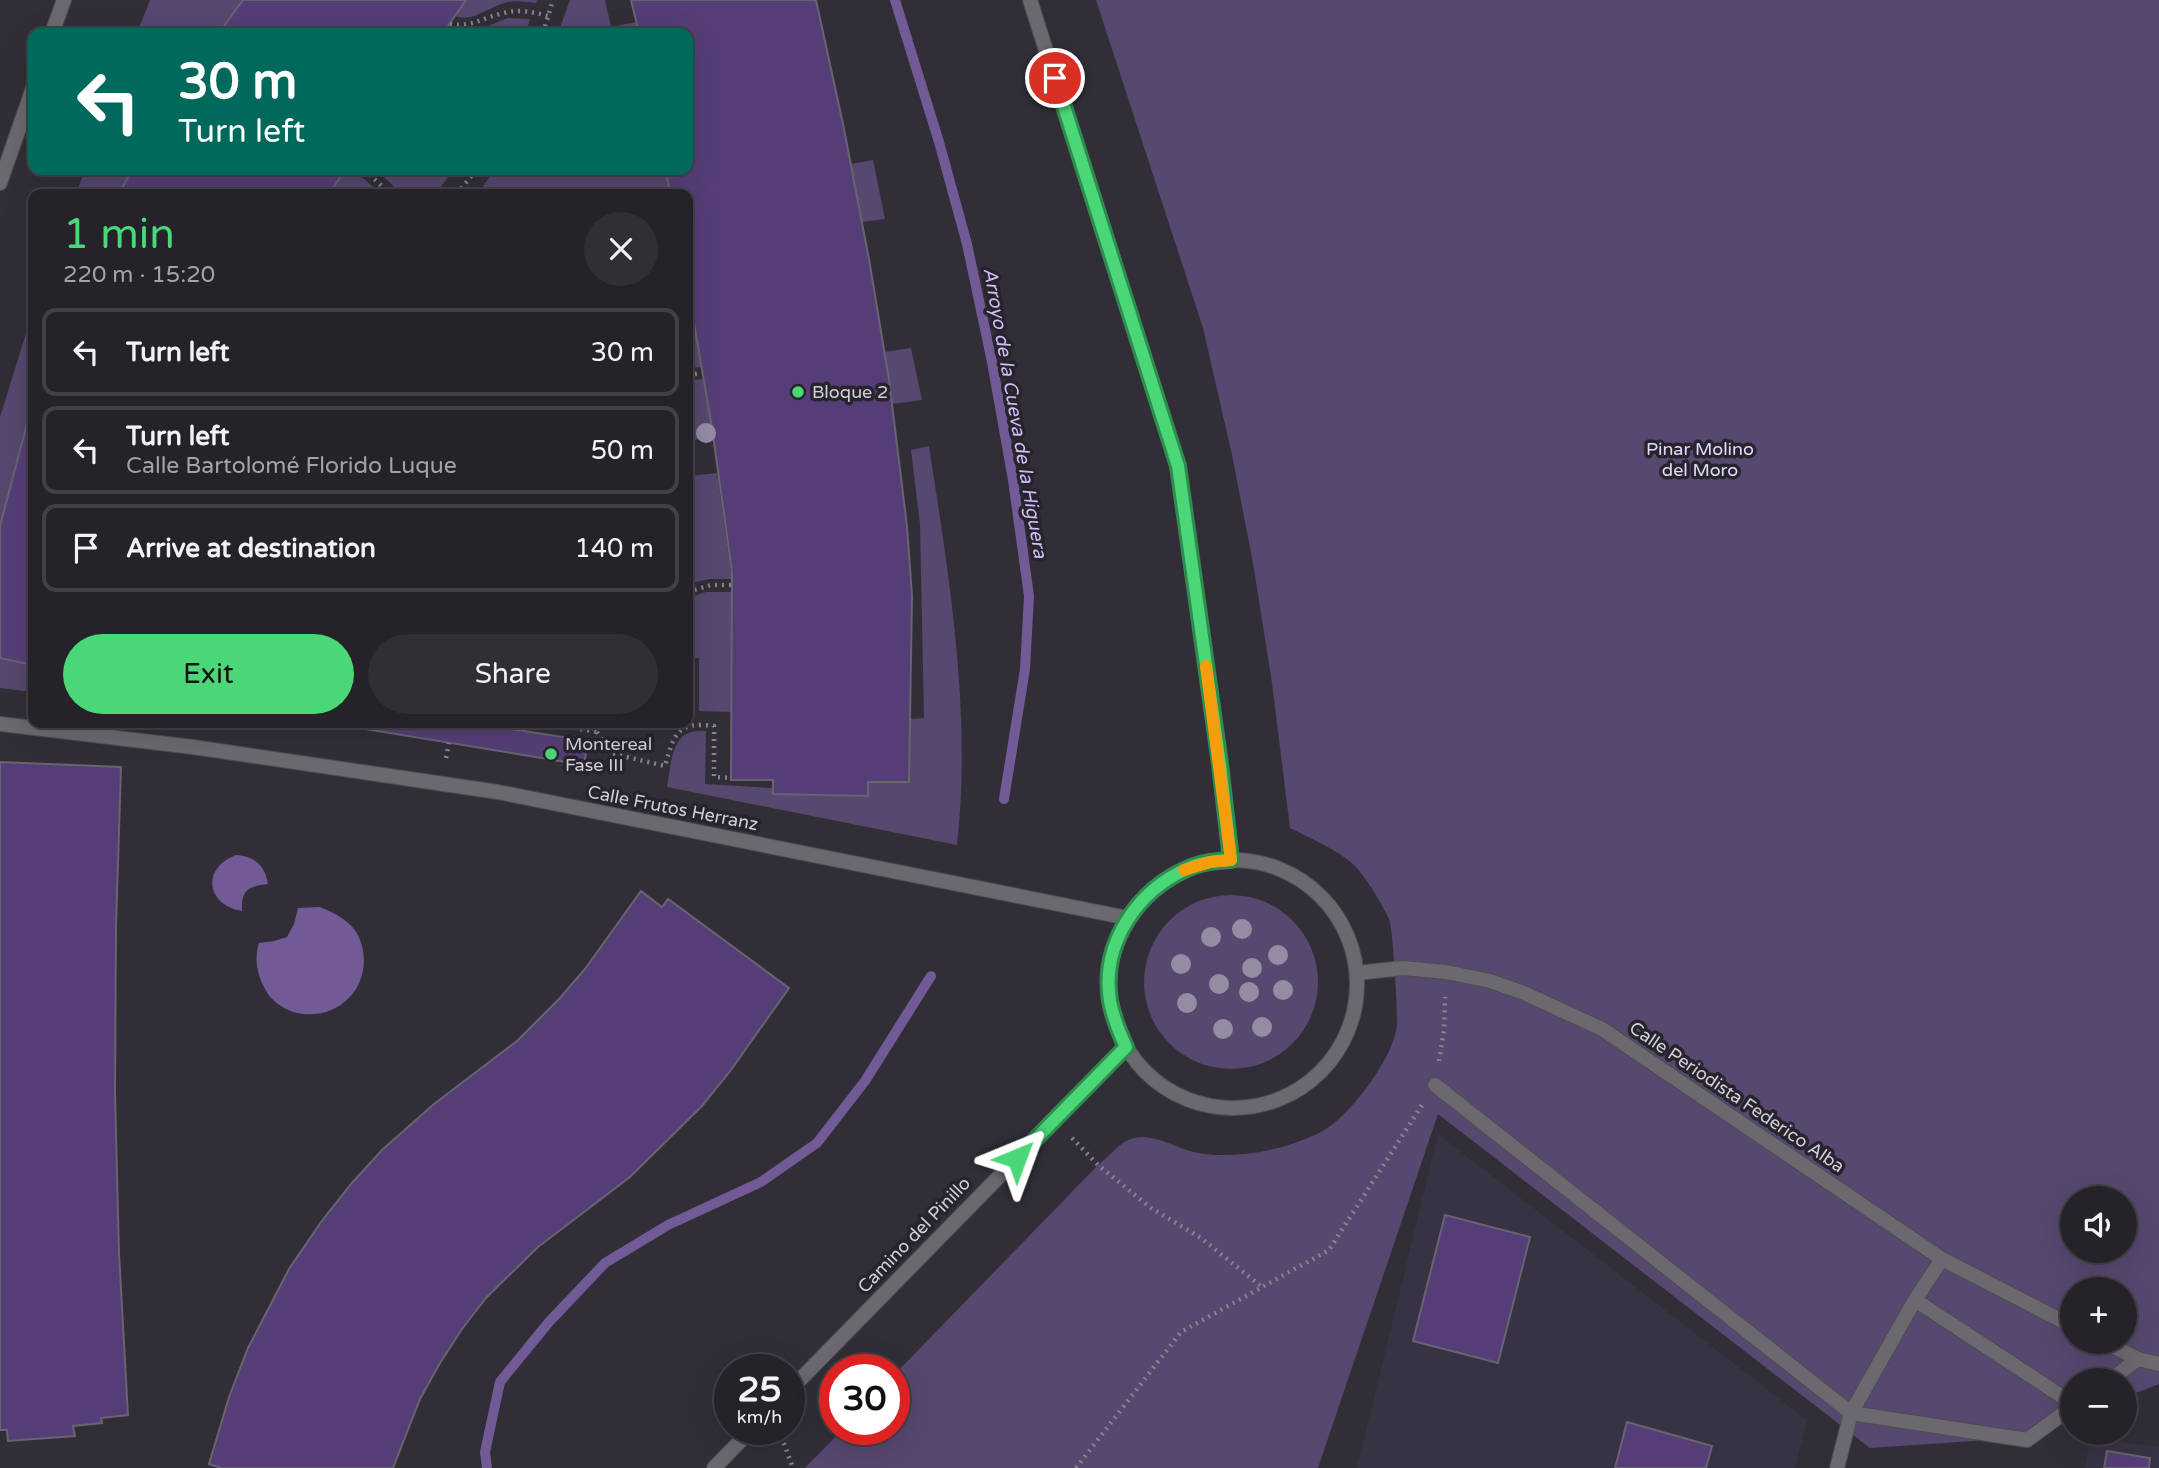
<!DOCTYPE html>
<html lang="en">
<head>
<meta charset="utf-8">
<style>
	:root { --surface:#252229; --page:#312f35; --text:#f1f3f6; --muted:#a3a4a8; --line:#423f46; --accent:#49d778 }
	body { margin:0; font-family:"Varela Round",sans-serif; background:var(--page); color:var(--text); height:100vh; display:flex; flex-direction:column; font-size:26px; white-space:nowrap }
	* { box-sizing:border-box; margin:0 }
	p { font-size:23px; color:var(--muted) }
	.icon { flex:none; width:38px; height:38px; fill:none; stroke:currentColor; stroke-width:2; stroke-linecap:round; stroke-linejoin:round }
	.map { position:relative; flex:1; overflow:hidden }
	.side { position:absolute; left:28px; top:189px; width:665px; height:539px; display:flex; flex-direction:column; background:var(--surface); border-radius:14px; box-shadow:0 7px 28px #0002,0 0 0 2px var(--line) }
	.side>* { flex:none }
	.banner { position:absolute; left:28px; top:28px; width:665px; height:147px; border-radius:14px; box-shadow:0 7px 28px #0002,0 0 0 2px var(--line); background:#00695c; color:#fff; overflow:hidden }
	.buttons { position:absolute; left:2060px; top:1186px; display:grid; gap:14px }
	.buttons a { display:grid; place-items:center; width:77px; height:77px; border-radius:50%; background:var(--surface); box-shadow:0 7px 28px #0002,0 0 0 2px var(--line); font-size:35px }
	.speed { position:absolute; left:714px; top:1354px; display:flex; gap:14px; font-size:35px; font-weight:700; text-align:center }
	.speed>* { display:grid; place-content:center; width:91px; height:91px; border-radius:50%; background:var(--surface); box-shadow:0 7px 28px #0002,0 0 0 2px var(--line); line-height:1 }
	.speed small { font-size:18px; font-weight:400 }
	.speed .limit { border:10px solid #d22; background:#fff; color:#111 }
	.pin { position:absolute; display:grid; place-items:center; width:60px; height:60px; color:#fff; margin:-30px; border:4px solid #fff; border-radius:50%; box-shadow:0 2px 7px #0007 }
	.me { position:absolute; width:77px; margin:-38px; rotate:44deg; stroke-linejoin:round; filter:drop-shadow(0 0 5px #0008) }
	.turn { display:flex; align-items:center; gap:24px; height:147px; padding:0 35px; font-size:32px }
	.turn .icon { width:91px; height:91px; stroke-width:2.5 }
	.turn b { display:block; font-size:49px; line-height:60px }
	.round { display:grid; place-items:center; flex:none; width:74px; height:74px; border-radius:37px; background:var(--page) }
	.headline { display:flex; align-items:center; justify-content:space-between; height:119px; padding:0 35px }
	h1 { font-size:42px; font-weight:600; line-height:52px; color:var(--accent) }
	.cta { display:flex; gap:14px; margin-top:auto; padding:14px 35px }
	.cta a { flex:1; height:80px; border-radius:42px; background:var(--accent); color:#111; font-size:28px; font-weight:600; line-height:80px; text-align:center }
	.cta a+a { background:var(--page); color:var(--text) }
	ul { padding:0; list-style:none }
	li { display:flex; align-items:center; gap:21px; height:88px; margin:0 14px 10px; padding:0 21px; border:4px solid var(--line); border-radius:14px }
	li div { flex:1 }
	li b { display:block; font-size:26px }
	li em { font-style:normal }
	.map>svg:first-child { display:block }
</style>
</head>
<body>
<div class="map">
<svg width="2159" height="1468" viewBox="0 0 2159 1468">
	<rect width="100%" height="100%" fill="#312e37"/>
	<g fill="#383343">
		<path d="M1438 1134 1807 1420 1795 1468H1357Z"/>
		<path d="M2090 1438 2159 1447V1468H2085Z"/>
	</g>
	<g fill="#56486f" fill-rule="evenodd">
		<path d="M150 0H243L219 33H137Z"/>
		<path d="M466 0H537L536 3C527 2 517 0 508 2 489 6 474 23 455 16Z"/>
		<path d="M570 0H605L611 27 636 22 639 33H558Z"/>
		<path d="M1096 0H2159V1384L2125 1397 2124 1381H2072V1418L2018 1438 1870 1448 1438 1114 1318 1468H805L842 1430H894V1375L1098 1165C1107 1158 1116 1147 1126 1141 1147 1130 1168 1144 1187 1150 1195 1153 1205 1154 1214 1155 1250 1156 1285 1149 1317 1134 1347 1121 1394 1058 1397 1025 1398 1013 1393 927 1389 919 1382 904 1366 877 1354 865 1338 850 1310 838 1290 828L1272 683 1253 563 1232 455 1203 328ZM2072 1199H2124V1251H2072ZM2072 1290H2124V1342H2072Z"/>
		<path d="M507 18 530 19 526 33H466L477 31Z"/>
		<path d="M873 160 885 219 862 222 851 164Z"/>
		<path d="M85 170H132L119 194H76Z"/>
		<path d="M345 170H353L382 194H329Z"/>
		<path d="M376 170H454L435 194H402Z"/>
		<path d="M494 170H666L670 194H478Z"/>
		<path d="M688 290 702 367 688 368Z"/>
		<path d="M33 311V401L0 527V417Z"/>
		<path d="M911 348 922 400 892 404 884 352Z"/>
		<path d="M703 379 713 437 688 441V381Z"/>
		<path d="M929 446C949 576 972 713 957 845L667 787C672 760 671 727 706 731L705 784 772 788 773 794 867 796 868 782 909 781 910 719 924 718 920 524 911 450Z"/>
		<path d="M688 460 690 476 717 473 732 579H709L688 584Z"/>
		<path d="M706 592H732V712L699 711V658H688V598Z"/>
		<path d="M0 658 33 665V692L0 688Z"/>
		<circle cx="1231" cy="982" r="87"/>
	</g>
	<g fill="#715a96">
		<path d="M236 855C254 856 265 865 268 884 248 886 241 890 242 911 206 905 201 868 236 855Z"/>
		<path d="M320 907C334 913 350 920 358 935 379 980 341 1025 293 1012 282 1008 270 1000 265 989 257 974 254 960 259 943L274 941 287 937 294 924 298 908Z"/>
	</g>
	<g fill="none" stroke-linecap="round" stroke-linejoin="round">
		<g stroke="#715a96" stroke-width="10">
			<path d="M895 0 939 142 967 244 992 362 1013 480 1029 596 1025 669 1004 799"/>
			<path d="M487 1468 485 1452 500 1382 549 1322 605 1263 668 1225 761 1182 817 1143 865 1081 931 976"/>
		</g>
	</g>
	<g fill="#553e77" stroke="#67646f" stroke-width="2">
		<path d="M243 0H466L443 33H219Z"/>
		<path d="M631 0H816L843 124 869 259 889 380 907 526 912 596 909 782H868V796L773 794V780H731L732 572 712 428 688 288V194H670L666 170H688V33H639Z"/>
		<path d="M132 170H345L329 194H119Z"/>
		<path d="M33 401V665L0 658V526Z"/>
		<path d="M360 723H474L588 741 584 765 359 728Z"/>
		<path d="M0 762 121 767 116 926 115 1093 119 1253 128 1415 101 1418 102 1423 73 1426 75 1436 8 1441 7 1430H0Z"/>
		<path d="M641 891 662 907 668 899 789 988 731 1070 702 1106 630 1177 538 1247 486 1298 462 1329 440 1363 420 1399 393 1468H221L209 1464 229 1397 248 1348 289 1269 321 1222 351 1184 382 1150 434 1104 517 1041 559 999 585 969Z"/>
		<path d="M1445 1215 1530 1237 1498 1363 1413 1341Z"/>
		<path d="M1627 1422 1712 1446 1706 1468H1615Z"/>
		<path d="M2107 1451 2150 1458 2149 1468H2104Z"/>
	</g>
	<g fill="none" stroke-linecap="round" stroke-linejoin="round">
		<defs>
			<g id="street">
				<path d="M1030 0 1178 466 1220 764 1231 860"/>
				<path d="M52 33 64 0"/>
				<path d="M0 183 33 88"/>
				<path d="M0 724 193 747 498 792 1128 918"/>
				<circle cx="1233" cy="984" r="124"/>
				<path d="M1357 973 1403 968 1446 972 1490 981 1524 993 1602 1029 1942 1259 2072 1326"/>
				<path d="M1435 1085 1851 1413 2027 1440 2072 1407"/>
				<path d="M1915 1300 2072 1403"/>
				<path d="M2105 1342 2138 1359 2159 1364"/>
				<path d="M2109 1381 2138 1359"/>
				<path d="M789 1391 1126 1047"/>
				<path d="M714 1468 751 1430"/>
				<path d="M1837 1468 1851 1413 1915 1300 1942 1259"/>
			</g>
		</defs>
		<use href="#street" stroke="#4e4b54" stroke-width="16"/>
		<g stroke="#86838b" stroke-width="4.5" stroke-dasharray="2 5" stroke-linecap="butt">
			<path d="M450 24C471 28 484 17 504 13 519 9 533 12 548 16"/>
			<path d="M543 33 553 0"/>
			<path d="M364 170 391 194"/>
			<path d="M457 194 476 170"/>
			<path d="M688 375 702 373"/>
			<path d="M688 592 711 585H732"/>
			<path d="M518 723 543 726 559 725 597 732 588 723"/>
			<path d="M597 732 610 753 665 766C674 734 677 721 714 726V777L732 778"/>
			<path d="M446 758 449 743"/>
			<path d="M1439 1061 1444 1030 1445 997"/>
			<path d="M1072 1138 1098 1165 1151 1208 1201 1238 1262 1287"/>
			<path d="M779 1430 793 1468"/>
			<path d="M1076 1468 1181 1332 1329 1250 1422 1105"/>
		</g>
		<use href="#street" stroke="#6b696e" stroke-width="14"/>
	</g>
	<g fill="#938ca3">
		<circle cx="706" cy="433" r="10"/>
		<circle cx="1242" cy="929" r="10"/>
		<circle cx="1211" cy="937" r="10"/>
		<circle cx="1278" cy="955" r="10"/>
		<circle cx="1181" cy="964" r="10"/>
		<circle cx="1252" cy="968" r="10"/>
		<circle cx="1219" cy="984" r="10"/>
		<circle cx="1283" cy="990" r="10"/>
		<circle cx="1249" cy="992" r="10"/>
		<circle cx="1187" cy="1003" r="10"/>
		<circle cx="1262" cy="1027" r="10"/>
		<circle cx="1223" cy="1029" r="10"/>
	</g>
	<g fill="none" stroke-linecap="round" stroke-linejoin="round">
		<defs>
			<path id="route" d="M1017 1158 1126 1047C1119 1032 1113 1017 1110 1001 1101 944 1137 890 1189 868 1202 862 1217 861 1231 860L1220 764 1178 466 1055 78"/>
		</defs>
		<use href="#route" stroke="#2f8c4e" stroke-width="18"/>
		<use href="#route" stroke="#49d778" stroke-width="12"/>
		<path stroke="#f59e0b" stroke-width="12" d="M1184 870 1210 862 1231 860 1206 666"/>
	</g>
	<g fill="#49d778" stroke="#27242d" stroke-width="2.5">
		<circle cx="798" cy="392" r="7"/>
		<circle cx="551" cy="754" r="7"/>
	</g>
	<g text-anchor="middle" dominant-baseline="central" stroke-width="7" stroke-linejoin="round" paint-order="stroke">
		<g font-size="18" fill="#d2d0d6" stroke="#27242d" text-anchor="start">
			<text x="812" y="392">Bloque 2</text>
			<text x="565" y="744">Montereal<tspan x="565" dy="21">Fase III</tspan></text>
		</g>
		<g font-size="18" fill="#e4d8fc" stroke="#27242d">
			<text x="1700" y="449">Pinar Molino<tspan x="1700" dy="21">del Moro</tspan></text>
		</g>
		<g font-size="18" fill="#d2d0d6" stroke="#27242d">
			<text transform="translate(673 808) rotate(11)">Calle Frutos Herranz</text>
			<text transform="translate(1737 1097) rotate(34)">Calle Periodista Federico Alba</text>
			<text transform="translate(914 1235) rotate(-46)">Camino del Pinillo</text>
		</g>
		<g font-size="19" font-style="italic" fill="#d0bef3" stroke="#27242d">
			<text transform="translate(1015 413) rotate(80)">Arroyo de la Cueva de la Higuera</text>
		</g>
	</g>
</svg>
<div class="buttons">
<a><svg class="icon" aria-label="sound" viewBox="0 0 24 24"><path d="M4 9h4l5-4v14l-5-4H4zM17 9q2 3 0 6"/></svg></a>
<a>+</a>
<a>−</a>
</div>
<div class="speed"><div>25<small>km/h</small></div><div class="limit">30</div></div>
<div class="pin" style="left:1055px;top:78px;background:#d93025"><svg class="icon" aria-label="arrive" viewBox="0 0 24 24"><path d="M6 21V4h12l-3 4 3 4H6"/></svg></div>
<svg class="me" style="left:1017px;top:1158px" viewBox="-20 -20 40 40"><path d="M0-17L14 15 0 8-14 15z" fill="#49d778" stroke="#fff" stroke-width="4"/></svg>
<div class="banner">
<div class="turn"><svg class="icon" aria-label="left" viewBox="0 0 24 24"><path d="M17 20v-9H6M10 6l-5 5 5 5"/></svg><div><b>30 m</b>Turn left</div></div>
</div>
<section class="side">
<div class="headline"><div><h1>1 min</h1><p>220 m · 15:20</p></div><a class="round"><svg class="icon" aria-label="close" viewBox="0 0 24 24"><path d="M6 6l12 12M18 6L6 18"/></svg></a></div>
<ul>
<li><svg class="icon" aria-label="left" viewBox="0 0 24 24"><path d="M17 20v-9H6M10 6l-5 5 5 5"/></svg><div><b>Turn left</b></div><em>30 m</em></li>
<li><svg class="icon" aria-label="left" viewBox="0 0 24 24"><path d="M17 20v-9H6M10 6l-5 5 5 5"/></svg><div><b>Turn left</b><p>Calle Bartolomé Florido Luque</p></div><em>50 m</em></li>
<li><svg class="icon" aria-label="arrive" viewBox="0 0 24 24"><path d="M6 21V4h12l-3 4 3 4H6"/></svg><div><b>Arrive at destination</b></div><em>140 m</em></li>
</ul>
<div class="cta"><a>Exit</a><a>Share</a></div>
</section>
</div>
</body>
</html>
